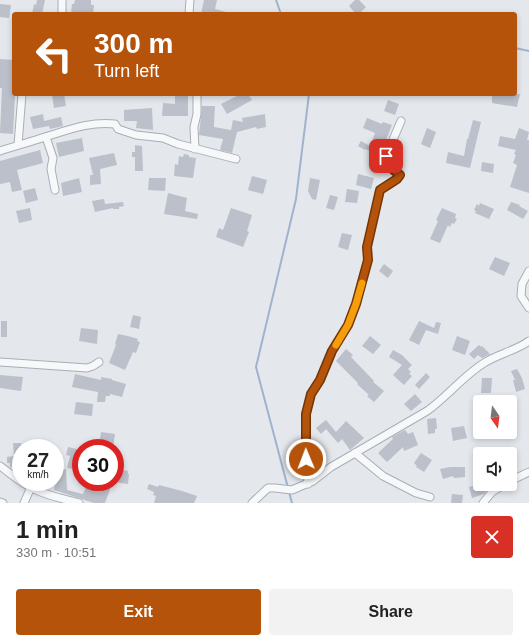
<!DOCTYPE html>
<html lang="en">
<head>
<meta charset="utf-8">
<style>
	:root { --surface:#fff; --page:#f2f2f2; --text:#222; --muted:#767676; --accent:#b45309 }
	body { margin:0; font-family:Arial,sans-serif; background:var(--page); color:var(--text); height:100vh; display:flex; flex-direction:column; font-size:15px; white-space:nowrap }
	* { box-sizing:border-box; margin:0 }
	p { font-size:13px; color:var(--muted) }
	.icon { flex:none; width:22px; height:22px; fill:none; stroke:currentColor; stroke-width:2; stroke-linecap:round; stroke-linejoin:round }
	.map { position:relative; height:503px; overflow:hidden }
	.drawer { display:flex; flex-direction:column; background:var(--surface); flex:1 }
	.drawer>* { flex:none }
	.banner { position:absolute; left:12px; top:12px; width:505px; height:84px; border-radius:4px; box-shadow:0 2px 6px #0003; background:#b45309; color:#fff; overflow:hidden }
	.needle { width:26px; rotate:166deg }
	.controls { position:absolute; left:473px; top:395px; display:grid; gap:8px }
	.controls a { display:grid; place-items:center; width:44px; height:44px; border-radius:4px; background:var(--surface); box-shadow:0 2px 6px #0003; font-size:20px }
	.speed { position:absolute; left:12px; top:439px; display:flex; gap:8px; font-size:20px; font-weight:700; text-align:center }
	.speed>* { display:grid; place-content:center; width:52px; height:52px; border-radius:50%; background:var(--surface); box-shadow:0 2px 6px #0003; line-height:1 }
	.speed small { font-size:10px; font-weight:400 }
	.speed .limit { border:6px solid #d22; background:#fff; color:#111 }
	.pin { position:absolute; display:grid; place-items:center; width:34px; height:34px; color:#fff; margin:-17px; border-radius:8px; box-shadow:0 2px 6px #0006 }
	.me { position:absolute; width:44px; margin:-22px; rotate:359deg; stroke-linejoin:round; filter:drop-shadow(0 0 3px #0008) }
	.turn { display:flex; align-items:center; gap:14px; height:84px; padding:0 16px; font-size:18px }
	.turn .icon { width:52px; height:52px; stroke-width:2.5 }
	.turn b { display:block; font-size:28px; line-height:34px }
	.round { display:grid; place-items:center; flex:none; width:42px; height:42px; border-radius:4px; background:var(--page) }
	.overview { display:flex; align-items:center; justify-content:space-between; height:68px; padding:0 16px }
	h1 { font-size:24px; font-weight:600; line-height:30px }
	.cta { display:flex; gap:8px; margin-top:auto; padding:8px 16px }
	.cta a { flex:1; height:46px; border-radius:4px; background:var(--accent); color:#fff; font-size:16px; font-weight:600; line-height:46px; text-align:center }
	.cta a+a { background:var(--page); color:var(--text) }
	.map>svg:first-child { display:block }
</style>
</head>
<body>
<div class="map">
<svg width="529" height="503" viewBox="0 0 529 503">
	<rect width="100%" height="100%" fill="#e4e7ec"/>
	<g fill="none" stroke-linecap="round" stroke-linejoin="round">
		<g stroke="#9fb4cc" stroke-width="2">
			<path d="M276 0 281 14"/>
			<path d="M515 48 529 51"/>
			<path d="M292 503 256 367 296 199 309 94"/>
		</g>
	</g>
	<g fill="#bbc0ca">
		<path d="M37 0H45L42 14H32L34 4 36 5Z"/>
		<path d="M75 0H91V5H94L93 14H71L72 4H74Z"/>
		<path d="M204 0H217L215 9 226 12V14H201Z"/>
		<path d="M355 0H359L366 7 359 14H356L349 6Z"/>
		<path d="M0 4 11 5 9 18 0 17Z"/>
		<path d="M0 59 14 60V95H15L13 134 0 133 2 88H0Z"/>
		<path d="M52 94H64L66 106 54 108Z"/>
		<path d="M175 94H188V116H162L163 103 175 104Z"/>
		<path d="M241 94H248L252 100 227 114 221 104Z"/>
		<path d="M492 94H520L517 107 492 103Z"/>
		<path d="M388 100 399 104 395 115 384 111Z"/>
		<path d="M202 106H215L214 124 213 125 214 124V127L231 130 233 120 243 122 242 118 265 114 266 127 257 129 256 127 237 132 232 153 220 150 223 139 199 135Z"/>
		<path d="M152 108 153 130 136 128 137 121H124V110Z"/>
		<path d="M43 114 44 121 61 117 63 126 50 129 49 126 33 129 30 117Z"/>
		<path d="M367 118 382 124 383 122 392 125 380 155 365 149V150L358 146 361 141 370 146 375 133 363 128Z"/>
		<path d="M473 120 481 122 470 168 446 163 448 152 464 156 467 139H468Z"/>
		<path d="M427 128 436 132 430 148 421 144Z"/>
		<path d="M519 128 529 132 527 140H529V193L510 187 517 165 513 163 516 155 514 154 516 150 498 146 500 136 515 139Z"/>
		<path d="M82 138 84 151 59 157 56 143Z"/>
		<path d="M135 145 142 146 143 171H135V157H132V152H135Z"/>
		<path d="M40 150 43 163 17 170 22 190 12 192 10 182 0 184V161Z"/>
		<path d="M114 153 117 165 100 169 101 184 90 185V175H93L89 158Z"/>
		<path d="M184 154 189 155V157L196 158 193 178 174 176 175 164 178 165 179 156 183 157Z"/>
		<path d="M482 162 494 164 493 173 481 171Z"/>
		<path d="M358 174 374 178 371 189 356 185Z"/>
		<path d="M252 176 267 180 263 194 248 190Z"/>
		<path d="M79 178 82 192 63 196 61 183Z"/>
		<path d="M149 178H166L165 191 148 190Z"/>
		<path d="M310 178 320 180 316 200 312 199 308 191Z"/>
		<path d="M35 188 38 200 26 203 23 191Z"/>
		<path d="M347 189 359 191 357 203 345 202Z"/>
		<path d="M168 193 187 198 185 211 198 214 197 219 164 214Z"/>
		<path d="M330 195 338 197 334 210 326 208Z"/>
		<path d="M104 199 105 204 123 202 124 206 119 207V209H113V208L95 212 92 201Z"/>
		<path d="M511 202 520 205 519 206 528 211 523 219 507 210Z"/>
		<path d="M480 203 494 209 489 219 475 213 476 211 474 210 477 204 479 206Z"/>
		<path d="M30 208 32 220 19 223 16 211Z"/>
		<path d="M231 208 252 215 247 231 249 232 243 247 216 237 219 228 223 230Z"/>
		<path d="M442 208 456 214 455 218 457 219 454 224 452 223 450 227 448 225 440 243 430 239 438 221 436 220Z"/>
		<path d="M342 233 352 235 348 250 338 247Z"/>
		<path d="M495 257 510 263 504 276 489 269Z"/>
		<path d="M384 264 393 271 388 278 379 271Z"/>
		<path d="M133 315 141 317 139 329 130 327Z"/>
		<rect x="1" y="321" width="6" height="16"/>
		<path d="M419 321 434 328 436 322 441 323 438 334 426 330 419 345 409 340Z"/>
		<path d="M81 328 98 330 97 344 79 341Z"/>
		<path d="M118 334 128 336 138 339 137 341 140 342 136 353 133 352 125 370 109 363 116 345 115 344Z"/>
		<path d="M370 336 381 345 373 354 362 346Z"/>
		<path d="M457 336 470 341 465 355 452 350Z"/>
		<path d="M479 345 481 347 482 346 490 354 482 358 478 355 474 359 469 354Z"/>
		<path d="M346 349 353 355 351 357 374 381 373 382 384 391 374 402 367 396 369 395 357 384 358 383 336 361Z"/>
		<path d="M393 350 402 355 412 365 408 369 411 372 409 374 412 376 404 385 393 375 402 365 389 357Z"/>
		<path d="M517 369 522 378 525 389 516 392 513 380H515L511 371Z"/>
		<path d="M426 373 430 377 419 389 415 385Z"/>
		<path d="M75 374 101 380V377L112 379V380L126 384 122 397 110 394V396H106L105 402H97L98 392 72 387Z"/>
		<path d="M0 375 23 377 21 391 0 388Z"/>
		<path d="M482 378H492L491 393H481Z"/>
		<path d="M415 394 422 402 411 411 404 404Z"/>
		<path d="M76 402 93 404 92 416 74 414Z"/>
		<path d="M436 418 437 429H435V433L428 434 427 419Z"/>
		<path d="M326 420 336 432 346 421 364 438 350 450 342 439 338 443 326 429 321 434 316 428Z"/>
		<path d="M464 426 467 438 453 441 451 428Z"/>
		<path d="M405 430 408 434 413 432 418 445 404 451 403 447 387 462 378 453 393 439 392 437Z"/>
		<path d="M101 432 115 434 113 448H99Z"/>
		<path d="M13 443H21V470L15 471 14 467H10V463H7V457L14 456Z"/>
		<path d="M68 447 81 450 79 470 67 468 70 456 66 455Z"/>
		<path d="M421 453 432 460 424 472 416 467 417 466 414 463Z"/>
		<path d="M450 467H465V477L454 478 453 476 443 479 440 469Z"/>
		<path d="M66 469 67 490 83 494 88 482H105L112 484 105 503H94L54 490 56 482 55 470Z"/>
		<path d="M116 469 128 471V474H129L128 484 114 482Z"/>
		<path d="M149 484 158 487 159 485 182 491 197 496 194 503H154L156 496 153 495 154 492 147 489Z"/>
		<path d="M481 484H495L488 489 484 494 472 498 469 487Z"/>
		<path d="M452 494 463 495 462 503H451Z"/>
	</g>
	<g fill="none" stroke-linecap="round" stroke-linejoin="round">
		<defs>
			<g id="street">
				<path d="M62 14V0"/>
				<path d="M189 14 190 0"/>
				<path d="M46 137 53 158 51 169 55 190"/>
				<path d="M18 145 22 94"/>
				<path d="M195 149 194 127 197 114V94"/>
				<path d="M0 151C15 146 30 142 45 137 68 130 91 121 115 124L118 129 136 135 163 138 178 144 236 159"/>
				<path d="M529 271 522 284 521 296 529 308"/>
				<path d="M0 362 87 368 93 366 99 362"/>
				<path d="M355 453 383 476 416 493 430 497"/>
				<path d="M0 466C11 474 21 483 34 489 48 496 64 499 79 503"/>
				<path d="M510 481 529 472"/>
				<path d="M308 484 306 459V414L311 394 320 380 332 351 348 325 356 304 368 260 367 247 380 190 397 179 399 175 386 164V156L401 121"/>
				<path d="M0 502 3 503"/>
				<path d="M24 503 31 487"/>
				<path d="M252 503 268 488H275L292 490 313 481 331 467 427 411C448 396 463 376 484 363 498 354 515 351 529 341"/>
				<path d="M483 503 492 492 505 484"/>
			</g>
		</defs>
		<use href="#street" stroke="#a9aeb7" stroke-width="9"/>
		<use href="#street" stroke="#f7f8fa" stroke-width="7"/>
	</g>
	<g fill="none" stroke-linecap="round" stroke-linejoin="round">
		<defs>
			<path id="route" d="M306 459V414L311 394 320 380 332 351 348 325 356 304 368 260 367 247 380 190 397 179 400 175 386 164V156"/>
		</defs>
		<use href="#route" stroke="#753606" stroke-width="10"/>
		<use href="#route" stroke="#b45309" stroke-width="7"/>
		<path stroke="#f59e0b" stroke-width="7" d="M336 345 348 325 356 304 362 283"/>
	</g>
</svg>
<div class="controls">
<a><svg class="needle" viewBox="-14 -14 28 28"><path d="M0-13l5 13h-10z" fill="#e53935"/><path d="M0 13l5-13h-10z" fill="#767676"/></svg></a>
<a><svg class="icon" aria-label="sound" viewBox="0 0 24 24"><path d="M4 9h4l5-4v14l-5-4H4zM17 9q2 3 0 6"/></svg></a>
</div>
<div class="speed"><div>27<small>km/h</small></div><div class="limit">30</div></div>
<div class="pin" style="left:386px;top:156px;background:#d93025"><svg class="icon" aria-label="arrive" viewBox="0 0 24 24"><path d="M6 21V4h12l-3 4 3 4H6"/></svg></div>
<svg class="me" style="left:306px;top:459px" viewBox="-20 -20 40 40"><circle r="17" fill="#b45309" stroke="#fff" stroke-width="3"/><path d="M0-11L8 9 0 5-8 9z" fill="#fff"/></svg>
<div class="banner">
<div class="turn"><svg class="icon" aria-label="left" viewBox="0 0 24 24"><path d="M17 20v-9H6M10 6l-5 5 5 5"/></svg><div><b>300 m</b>Turn left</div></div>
</div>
</div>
<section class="drawer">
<div class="overview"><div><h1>1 min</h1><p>330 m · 10:51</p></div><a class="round" style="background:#d93025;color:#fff"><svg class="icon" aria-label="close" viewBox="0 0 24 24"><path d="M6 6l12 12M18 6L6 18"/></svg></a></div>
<div class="cta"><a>Exit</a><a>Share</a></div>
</section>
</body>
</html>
